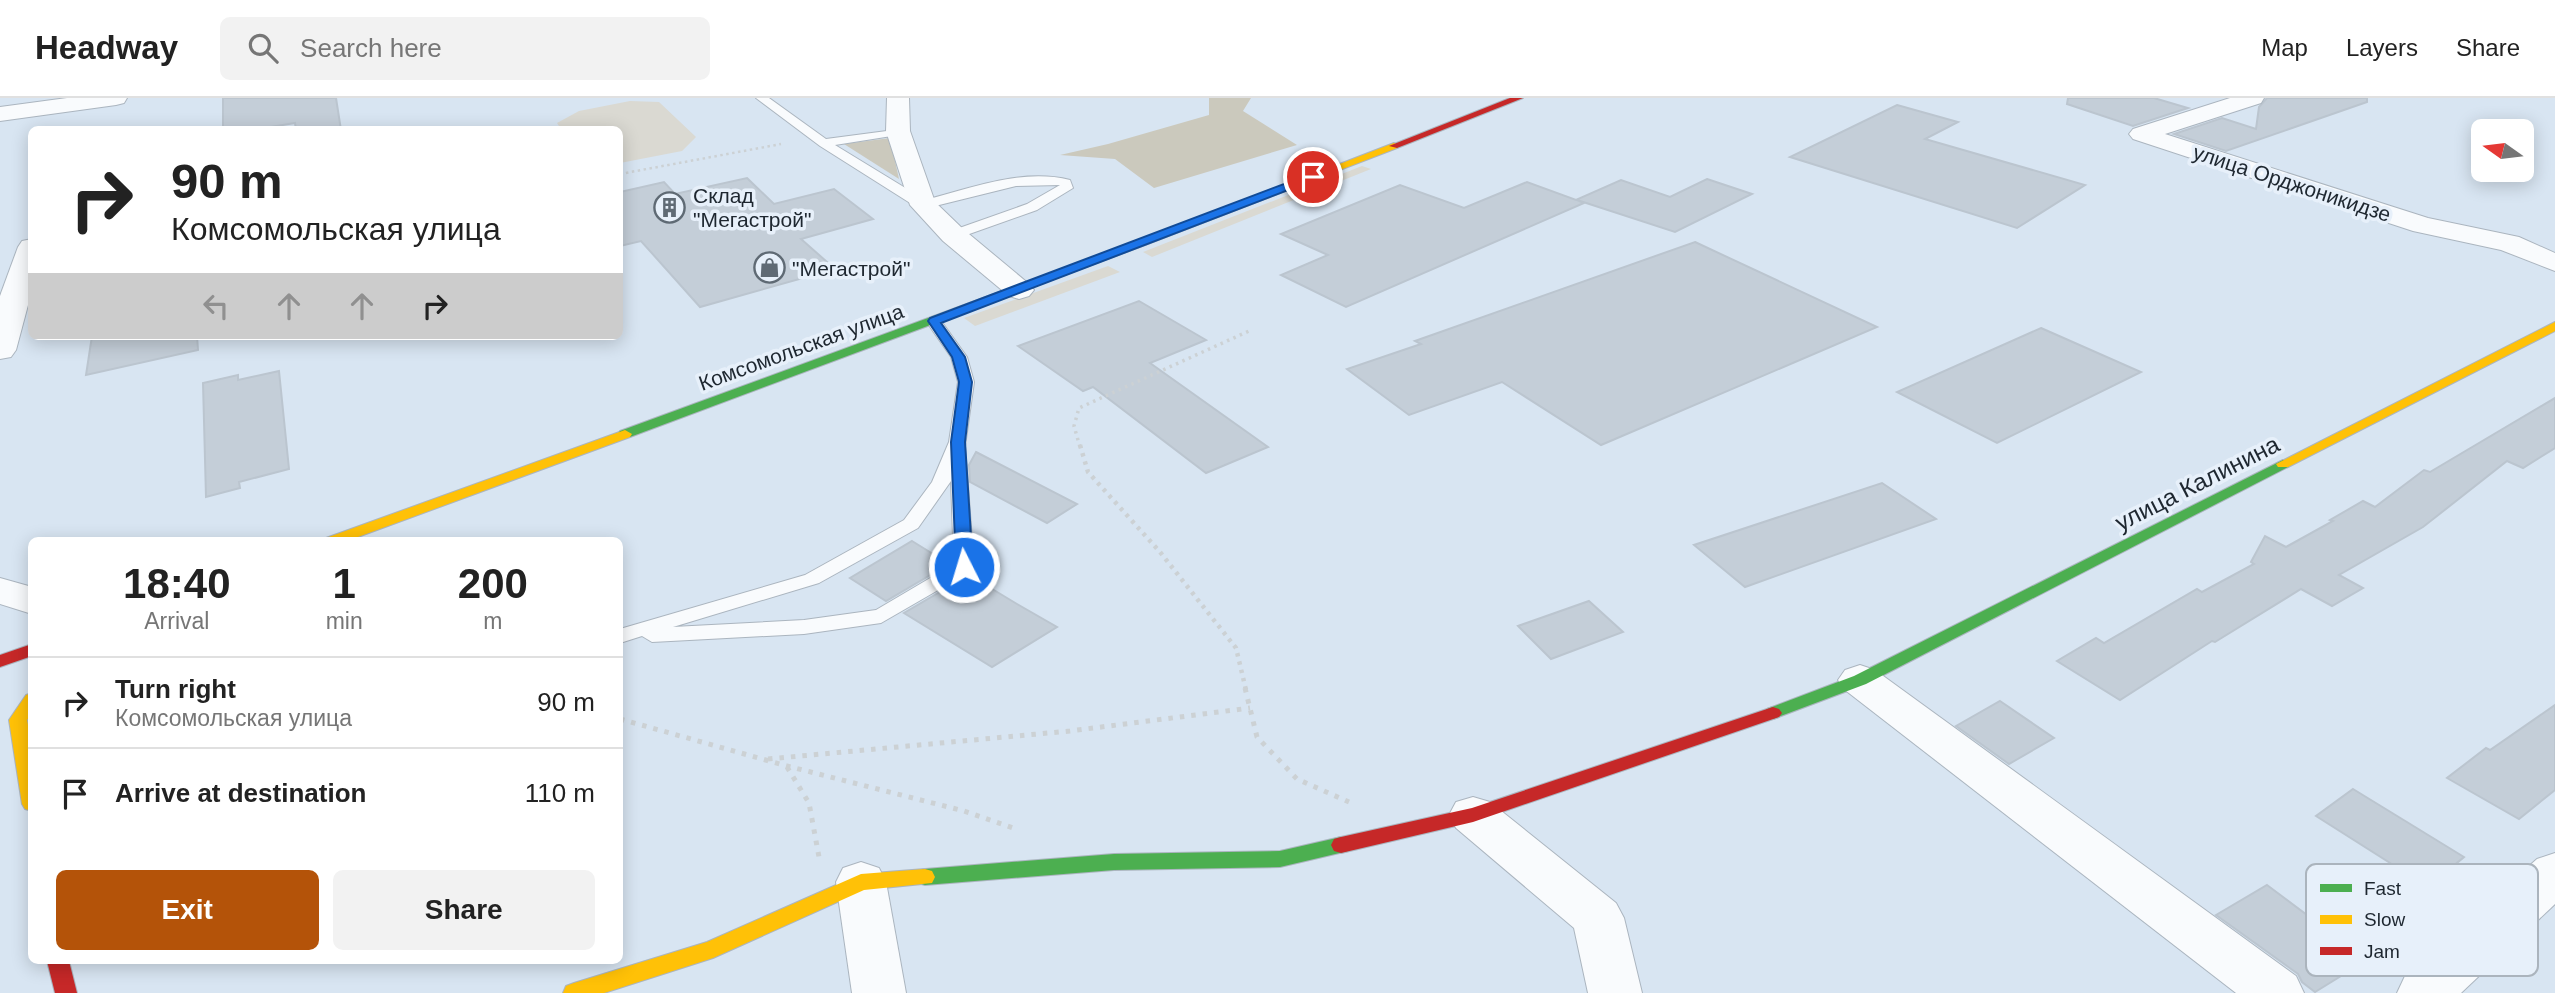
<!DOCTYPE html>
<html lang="en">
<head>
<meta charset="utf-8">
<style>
	:root { --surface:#fff; --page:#f2f2f2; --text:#222; --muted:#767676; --line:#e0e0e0; --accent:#b45309 }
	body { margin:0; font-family:Arial,sans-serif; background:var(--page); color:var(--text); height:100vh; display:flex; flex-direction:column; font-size:26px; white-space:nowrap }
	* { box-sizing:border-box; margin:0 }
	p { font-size:23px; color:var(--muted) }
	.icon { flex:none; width:38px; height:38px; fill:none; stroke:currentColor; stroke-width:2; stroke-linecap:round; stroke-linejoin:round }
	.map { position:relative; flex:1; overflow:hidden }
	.details { position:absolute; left:28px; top:439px; width:595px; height:427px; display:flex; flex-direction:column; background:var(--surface); border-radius:10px; box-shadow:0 4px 18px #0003 }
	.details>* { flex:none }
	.top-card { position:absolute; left:28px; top:28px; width:595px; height:214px; border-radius:10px; box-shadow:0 4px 18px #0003; background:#fff; color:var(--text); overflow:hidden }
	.needle { width:46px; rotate:284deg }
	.tools { position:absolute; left:2471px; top:21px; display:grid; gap:14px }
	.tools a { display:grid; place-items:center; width:63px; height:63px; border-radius:10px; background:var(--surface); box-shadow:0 4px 18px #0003; font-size:35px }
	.pin { position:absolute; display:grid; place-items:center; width:60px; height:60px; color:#fff; margin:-30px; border:4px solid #fff; border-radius:50%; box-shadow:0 2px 7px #0007 }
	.me { position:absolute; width:77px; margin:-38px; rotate:355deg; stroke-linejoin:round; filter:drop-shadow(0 0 5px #0008) }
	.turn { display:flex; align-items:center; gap:24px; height:147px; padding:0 28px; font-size:32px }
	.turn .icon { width:91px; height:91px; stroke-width:2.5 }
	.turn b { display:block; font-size:49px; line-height:60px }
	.lanes { display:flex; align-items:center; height:66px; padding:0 28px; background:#0003; justify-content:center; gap:35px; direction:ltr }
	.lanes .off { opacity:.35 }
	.eta { display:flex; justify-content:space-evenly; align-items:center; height:119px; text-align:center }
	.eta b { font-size:42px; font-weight:700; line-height:49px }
	.action { display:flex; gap:14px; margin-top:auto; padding:14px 28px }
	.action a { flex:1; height:80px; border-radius:10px; background:var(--accent); color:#fff; font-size:28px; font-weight:700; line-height:80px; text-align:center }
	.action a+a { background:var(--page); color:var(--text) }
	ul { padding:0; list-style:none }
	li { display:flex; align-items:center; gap:21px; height:91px; padding:0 28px; border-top:2px solid var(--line) }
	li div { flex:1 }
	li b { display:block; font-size:26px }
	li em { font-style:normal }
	header { display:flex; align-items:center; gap:42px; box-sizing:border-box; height:98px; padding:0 35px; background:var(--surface); border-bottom:2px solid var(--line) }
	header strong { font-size:33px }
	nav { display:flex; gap:38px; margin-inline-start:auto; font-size:24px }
	.search { width:490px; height:63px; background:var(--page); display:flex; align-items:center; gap:18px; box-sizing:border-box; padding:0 24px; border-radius:10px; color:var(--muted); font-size:26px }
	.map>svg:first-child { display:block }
</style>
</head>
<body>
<header>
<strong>Headway</strong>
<div class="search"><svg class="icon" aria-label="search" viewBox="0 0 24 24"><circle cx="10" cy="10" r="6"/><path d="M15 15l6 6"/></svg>Search here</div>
<nav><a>Map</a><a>Layers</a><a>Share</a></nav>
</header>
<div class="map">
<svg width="2555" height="895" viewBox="0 0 2555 895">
	<rect width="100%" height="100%" fill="#d8e5f2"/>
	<g fill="#dad9d2">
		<path d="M630 3 659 4 696 39 682 53 620 65V32L561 31 557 25 579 13Z"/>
		<path d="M1362 68 1371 71 1152 159 1143 154Z"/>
		<path d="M1108 168 1120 174 975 228 964 220Z"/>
	</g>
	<g fill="#cbc9bd">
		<path d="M1209 0H1251L1243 13 1297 47 1154 90 1115 61 1060 57 1108 46 1209 17Z"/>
		<path d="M890 40 899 81 844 46Z"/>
	</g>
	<g fill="#c4ced8" stroke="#bbc5cf" stroke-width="2">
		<path d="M223 0H336L341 32H296L295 25 253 32H223Z"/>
		<path d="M2068 0H2154L2188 10 2133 28 2067 6Z"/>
		<path d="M2267 0H2367V4L2226 53 2174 36 2222 20 2256 31 2259 9Z"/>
		<path d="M1897 7 1958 24 1925 41 2085 87 2017 130 1790 59Z"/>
		<path d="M747 80 774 106 834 91 873 121 801 141 835 171 700 209 641 143 620 148V94L664 84 675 96Z"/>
		<path d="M1707 81 1752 96 1675 134 1577 102 1584 105 1346 209 1281 177 1328 157 1281 136 1400 87 1464 110 1527 84 1576 102 1621 82 1670 99Z"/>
		<path d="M1695 144 1877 229 1601 347 1502 284 1409 317 1347 271 1421 246 1415 243Z"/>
		<path d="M1139 203 1206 242 1150 265 1268 349 1206 375 1093 289 1083 293 1018 248Z"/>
		<path d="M2041 230 2141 274 1997 345 1897 294Z"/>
		<path d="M92 238H197L198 252 86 277Z"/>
		<path d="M279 273 289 371 239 384 240 390 206 399 203 285 238 277V282Z"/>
		<path d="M2555 300V350L2523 370 2507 363 2423 429 2339 477 2363 490 2332 508 2301 491 2215 544 2212 543 2120 602 2057 563 2096 540 2104 545 2197 491 2202 494 2254 466 2251 464 2265 438 2286 449 2333 423 2330 422 2363 403 2375 409 2424 372 2430 374Z"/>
		<path d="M976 354 1077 406 1047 425 970 384 969 367Z"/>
		<path d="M1882 385 1936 421 1745 489 1694 447Z"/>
		<path d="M912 443 949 466 886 503 850 480Z"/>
		<path d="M969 477 1017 506 1057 529 992 569 904 515Z"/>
		<path d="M1589 503 1623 534 1551 561 1518 528Z"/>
		<path d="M2000 603 2054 640 2009 666 1956 628Z"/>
		<path d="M2555 607V692L2519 721 2447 680 2486 650 2490 652Z"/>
		<path d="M2353 691 2402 721 2464 759 2428 789 2316 718Z"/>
		<path d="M2267 787 2367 862 2315 894 2302 884 2298 876 2216 817Z"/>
	</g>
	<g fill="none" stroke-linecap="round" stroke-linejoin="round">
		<defs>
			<g id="lane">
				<path d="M756 0H769L826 41 902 31V35L898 37 835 47 925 102C972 90 1022 70 1070 82L1073 90 1037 112 958 140H948V134L1027 106 1060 87 1016 88 923 111 918 110 820 48Z"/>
				<path d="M934 218 939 220 967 259 974 284 965 348 974 469 971 473 881 525 804 536 652 544 642 538 620 545V531L805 477 904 422 932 384 949 344 958 284 951 259 926 223ZM951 383 954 466 876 512 804 522 673 529 819 485 918 430Z"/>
			</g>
			<g id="street">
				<path d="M67 0H127L124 5 116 7 0 23V9Z"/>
				<path d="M887 0H909L910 33 935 104 963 131 1029 186 1034 192 1029 198 1019 201 1009 198 943 143 910 107 886 33Z"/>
				<path d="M2230 0H2264L2261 5 2165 36 2428 120 2519 139 2555 155V173L2501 152 2413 133 2133 41 2129 36 2133 31Z"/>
				<path d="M32 141V192L16 252 11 259 0 261V198L18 149 22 143Z"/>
				<path d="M0 480 32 489V516L0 506Z"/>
				<path d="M1860 567 1875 572 2296 878 2304 895H2236L1845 592 1838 582 1845 572Z"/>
				<path d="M1473 699 1490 704 1616 805 1624 820 1642 895H1588L1574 830 1456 730 1449 717 1456 704Z"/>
				<path d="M2555 755V806L2461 895H2397L2405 878 2537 761Z"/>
				<path d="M861 764 879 770 886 784 906 895H852L836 784 843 770Z"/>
			</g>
			<g id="fast">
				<path d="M1141 142 1147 145 1145 147 630 339H620L618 336 620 333Z"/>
				<path d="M2283 362 2290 366 2288 369 1866 586 1773 621 1767 619 1764 615 1767 611 1854 578Z"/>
				<path d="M1341 739 1348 741 1351 747 1348 753 1280 769 1114 772 925 787 918 785 915 779 918 773 925 771 1114 756 1280 753Z"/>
			</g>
			<g id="slow">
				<path d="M1394 45 1399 48 1397 50 1145 147 1135 145Z"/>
				<path d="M2555 224V233L2288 369H2278L2276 366Z"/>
				<path d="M625 332 632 336 630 339 347 443H324L326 440Z"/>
				<path d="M32 595V616L27 622 32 647V713L25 711 22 706 9 622 26 597Z"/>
				<path d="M925 771 932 773 935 779 932 785 864 792 713 860 604 895H563L566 888 574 885 707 844 861 776Z"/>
			</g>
			<g id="jam">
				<path d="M1510 0H1523L1397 50 1389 48Z"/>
				<path d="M32 546V558L0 569V557Z"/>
				<path d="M1773 609 1779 611 1782 615 1779 619 1473 724 1341 755 1334 753 1331 747 1334 741 1341 739 1472 710Z"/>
				<path d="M47 863H69L77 895H55Z"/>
			</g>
		</defs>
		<use href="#lane" stroke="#abb5bf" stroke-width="2"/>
		<use href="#street" stroke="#abb5bf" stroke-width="2"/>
		<use href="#fast" stroke="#abb5bf" stroke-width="2"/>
		<use href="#slow" stroke="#abb5bf" stroke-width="2"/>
		<use href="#jam" stroke="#abb5bf" stroke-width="2"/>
		<path stroke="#ccd1d4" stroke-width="2.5" stroke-dasharray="2.5 3.5" stroke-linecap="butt" d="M620 76 781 46"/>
		<path stroke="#ccd1d4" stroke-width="3.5" stroke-dasharray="2.5 4.5" stroke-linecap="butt" d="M1080 349 1074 328 1079 310 1249 233"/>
		<path stroke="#ccd1d4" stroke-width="4.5" stroke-dasharray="3.5 5" stroke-linecap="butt" d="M1080 347 1088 374 1160 454 1236 550 1246 592"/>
		<g stroke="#ccd1d4" stroke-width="5" stroke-dasharray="4.5 7" stroke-linecap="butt">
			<path d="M1245 590 1257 639 1297 681 1349 704"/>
			<path d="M620 621 787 668 964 713 1013 730"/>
			<path d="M768 661 1070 633 1250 610"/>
			<path d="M787 669 809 705 819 759"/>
		</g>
		<use href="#lane" fill="#f9fbfd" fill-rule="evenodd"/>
		<use href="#street" fill="#f9fbfd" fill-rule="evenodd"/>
		<use href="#fast" fill="#4caf50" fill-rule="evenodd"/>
		<use href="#slow" fill="#ffc107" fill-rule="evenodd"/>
		<use href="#jam" fill="#c62828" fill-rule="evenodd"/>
	</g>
	<path fill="#1a73e8" stroke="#114b97" stroke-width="2" d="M1313 75 1319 79 1317 81 941 225 965 259 972 284 965 344 973 469 964 474 959 473 956 469 951 344 959 284 952 259 928 223 930 220Z"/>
	<defs>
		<symbol id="building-ring" viewBox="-11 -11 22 22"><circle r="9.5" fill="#e7f0fa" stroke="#5f6a74" stroke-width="1.5"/><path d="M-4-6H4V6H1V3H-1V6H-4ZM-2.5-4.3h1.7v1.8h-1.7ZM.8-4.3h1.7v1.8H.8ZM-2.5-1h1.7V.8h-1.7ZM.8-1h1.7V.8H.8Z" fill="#5f6a74"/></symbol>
		<symbol id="shop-ring" viewBox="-11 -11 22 22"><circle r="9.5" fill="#e7f0fa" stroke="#5f6a74" stroke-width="1.5"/><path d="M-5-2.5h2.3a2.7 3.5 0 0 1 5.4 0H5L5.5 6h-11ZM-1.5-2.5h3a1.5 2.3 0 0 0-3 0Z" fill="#5f6a74"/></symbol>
	</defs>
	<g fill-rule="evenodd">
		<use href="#building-ring" x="652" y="92" width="35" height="35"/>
		<use href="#shop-ring" x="752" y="152" width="35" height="35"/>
	</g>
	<g text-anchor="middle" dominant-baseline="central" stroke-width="7" stroke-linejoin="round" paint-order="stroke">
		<g font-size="21" fill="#1e2730" stroke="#e7f0fa">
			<text transform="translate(2292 85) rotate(18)">улица Орджоникидзе</text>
			<text transform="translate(801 249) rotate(-20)">Комсомольская улица</text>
		</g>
		<g font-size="21" fill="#1e2730" stroke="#e7f0fa" text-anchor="start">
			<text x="693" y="97">Склад<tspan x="693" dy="24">"Мегастрой"</tspan></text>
			<text x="792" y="170">"Мегастрой"</text>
		</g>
		<g font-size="24" fill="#1e2730" stroke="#e7f0fa">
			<text transform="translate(2197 385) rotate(-27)">улица Калинина</text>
		</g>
	</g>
	<rect x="2306" y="766" width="232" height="112" rx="10" fill="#e7f0fa" stroke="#abb4bd" stroke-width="2"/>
	<rect x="2320" y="786" width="32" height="8" fill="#4caf50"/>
	<rect x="2320" y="817" width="32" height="9" fill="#ffc107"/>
	<rect x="2320" y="849" width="32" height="8" fill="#c62828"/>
	<g font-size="19" fill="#1e2730">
		<text x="2364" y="797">Fast</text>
		<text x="2364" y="828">Slow</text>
		<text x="2364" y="860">Jam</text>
	</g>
</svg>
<div class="tools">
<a><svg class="needle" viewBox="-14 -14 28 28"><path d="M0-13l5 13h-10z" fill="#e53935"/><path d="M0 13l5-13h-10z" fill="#767676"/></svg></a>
</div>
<div class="pin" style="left:1313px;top:79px;background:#d93025"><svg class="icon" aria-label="arrive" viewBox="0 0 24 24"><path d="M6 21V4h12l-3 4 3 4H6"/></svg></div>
<svg class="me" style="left:964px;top:469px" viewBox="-20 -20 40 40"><circle r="17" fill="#1a73e8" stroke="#fff" stroke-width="3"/><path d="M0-11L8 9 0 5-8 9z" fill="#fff"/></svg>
<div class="top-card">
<div class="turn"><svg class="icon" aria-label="right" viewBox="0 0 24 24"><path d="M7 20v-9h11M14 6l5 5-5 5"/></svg><div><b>90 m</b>Комсомольская улица</div></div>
<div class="lanes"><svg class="icon off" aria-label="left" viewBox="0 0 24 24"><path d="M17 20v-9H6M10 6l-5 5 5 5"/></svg><svg class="icon off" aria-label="ahead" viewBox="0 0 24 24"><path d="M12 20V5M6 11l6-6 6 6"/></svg><svg class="icon off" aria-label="ahead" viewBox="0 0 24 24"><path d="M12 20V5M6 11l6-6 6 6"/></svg><svg class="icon" aria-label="right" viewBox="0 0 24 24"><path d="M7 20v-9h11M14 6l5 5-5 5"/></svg></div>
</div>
<section class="details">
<div class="eta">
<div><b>18:40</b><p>Arrival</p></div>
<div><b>1</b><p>min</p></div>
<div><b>200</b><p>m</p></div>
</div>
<ul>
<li><svg class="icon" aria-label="right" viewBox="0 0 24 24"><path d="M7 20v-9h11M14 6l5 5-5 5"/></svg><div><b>Turn right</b><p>Комсомольская улица</p></div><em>90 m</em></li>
<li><svg class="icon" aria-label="arrive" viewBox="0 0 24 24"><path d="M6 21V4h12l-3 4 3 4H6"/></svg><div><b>Arrive at destination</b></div><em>110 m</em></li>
</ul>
<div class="action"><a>Exit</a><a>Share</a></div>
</section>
</div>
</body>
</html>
